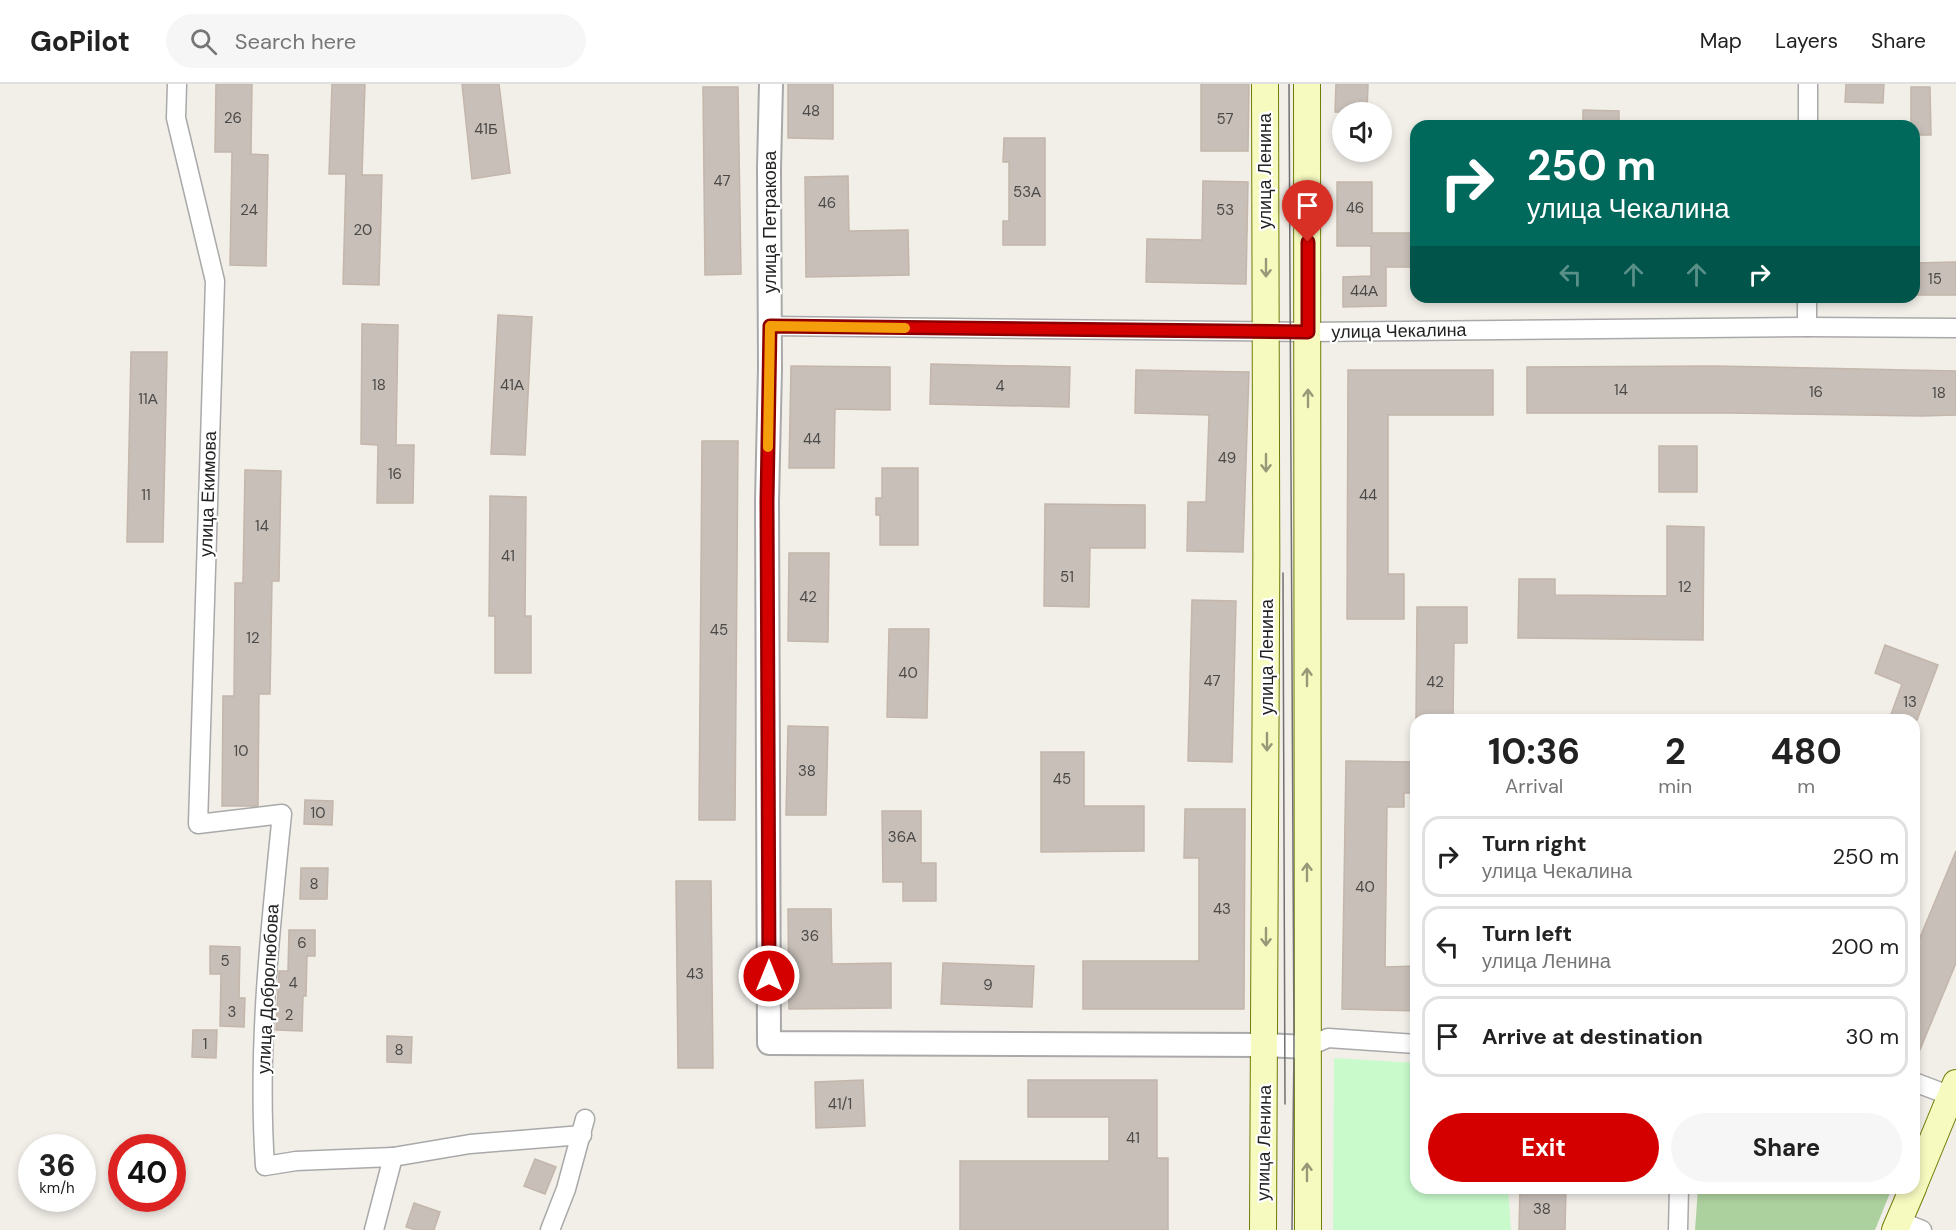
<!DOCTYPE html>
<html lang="en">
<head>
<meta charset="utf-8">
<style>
	:root { --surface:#fff; --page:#f6f6f6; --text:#222; --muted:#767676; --line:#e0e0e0; --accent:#d40000 }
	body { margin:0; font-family:"DM Sans",sans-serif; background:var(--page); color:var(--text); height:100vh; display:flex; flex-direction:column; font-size:22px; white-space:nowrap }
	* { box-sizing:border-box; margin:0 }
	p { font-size:20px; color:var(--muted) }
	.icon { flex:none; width:33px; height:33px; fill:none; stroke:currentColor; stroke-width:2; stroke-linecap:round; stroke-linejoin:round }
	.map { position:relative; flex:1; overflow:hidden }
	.drawer { position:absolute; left:1410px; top:630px; width:510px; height:480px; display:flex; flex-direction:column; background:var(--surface); border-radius:18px; box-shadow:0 3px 9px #0003 }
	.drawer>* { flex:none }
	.hud { position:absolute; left:1410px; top:36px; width:510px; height:183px; border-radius:18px; box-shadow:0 3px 9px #0003; background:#00695c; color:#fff; overflow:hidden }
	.controls { position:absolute; left:1332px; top:18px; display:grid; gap:12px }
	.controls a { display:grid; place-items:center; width:60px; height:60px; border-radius:50%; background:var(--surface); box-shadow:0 3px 9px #0003; font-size:30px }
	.speed { position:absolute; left:18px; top:1050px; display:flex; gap:12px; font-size:30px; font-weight:700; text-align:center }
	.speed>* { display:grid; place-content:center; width:78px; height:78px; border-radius:50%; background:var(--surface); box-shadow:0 3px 9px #0003; line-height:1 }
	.speed small { font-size:15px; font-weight:400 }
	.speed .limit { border:9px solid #d22; background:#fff; color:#111 }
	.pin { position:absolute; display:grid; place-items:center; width:51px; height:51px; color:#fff; margin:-62px -26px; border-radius:50% 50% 50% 0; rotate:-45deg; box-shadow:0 0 6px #0007 }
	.pin .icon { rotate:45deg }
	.me { position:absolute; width:66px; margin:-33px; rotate:0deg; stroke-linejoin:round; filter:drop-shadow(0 0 4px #0008) }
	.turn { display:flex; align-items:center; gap:21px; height:126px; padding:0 18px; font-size:27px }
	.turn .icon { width:78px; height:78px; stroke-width:2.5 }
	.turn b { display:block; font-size:42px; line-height:51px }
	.lanes { display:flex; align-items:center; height:57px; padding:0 18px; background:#0003; justify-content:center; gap:30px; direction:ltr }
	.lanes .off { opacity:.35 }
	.eta { display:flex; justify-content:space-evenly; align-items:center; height:102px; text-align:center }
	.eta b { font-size:36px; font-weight:700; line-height:42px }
	.button { display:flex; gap:12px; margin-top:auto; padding:12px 18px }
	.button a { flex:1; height:69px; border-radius:36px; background:var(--accent); color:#fff; font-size:24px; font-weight:700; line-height:69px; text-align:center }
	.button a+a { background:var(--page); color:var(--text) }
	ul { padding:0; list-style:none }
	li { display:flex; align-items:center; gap:18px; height:81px; margin:0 12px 9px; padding:0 6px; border:3px solid var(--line); border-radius:18px }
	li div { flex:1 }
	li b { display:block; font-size:22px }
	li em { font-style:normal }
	header { display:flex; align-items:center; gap:36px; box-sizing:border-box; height:84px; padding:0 30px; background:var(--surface); border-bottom:2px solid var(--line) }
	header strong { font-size:28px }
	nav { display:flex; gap:33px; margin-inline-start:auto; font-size:21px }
	.search { width:420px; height:54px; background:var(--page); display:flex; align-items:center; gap:15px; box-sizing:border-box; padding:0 21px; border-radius:33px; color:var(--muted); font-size:22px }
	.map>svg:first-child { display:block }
</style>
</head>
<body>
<header>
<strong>GoPilot</strong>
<div class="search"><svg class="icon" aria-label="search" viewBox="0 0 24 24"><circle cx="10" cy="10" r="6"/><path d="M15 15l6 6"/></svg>Search here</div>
<nav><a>Map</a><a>Layers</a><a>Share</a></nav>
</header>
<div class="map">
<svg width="1956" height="1146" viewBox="0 0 1956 1146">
	<rect width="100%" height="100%" fill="#f2efe9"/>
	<path fill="#add19e" d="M1698 1104H1892L1875 1146H1695Z"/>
	<path fill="#c8facc" d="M1334 974 1416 979V1104H1508L1511 1146H1333Z"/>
	<g fill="#c7bfb8" stroke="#c4b6ab" stroke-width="1.5">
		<path d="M216 0H252L251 70 268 71 266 182 230 181 232 68H215Z"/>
		<path d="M332 0H365L362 91H382L379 201 343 200 346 90H329Z"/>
		<path d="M462 0H499L510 89 472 95Z"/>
		<path d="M788 0H833V55L788 54Z"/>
		<path d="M1201 0H1249L1248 67H1201Z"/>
		<path d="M1336 0H1368L1367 28H1335Z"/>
		<path d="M1846 0H1884L1883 19 1845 18Z"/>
		<path d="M703 3H738L741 190 705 191Z"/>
		<path d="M1911 3H1930L1931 51H1914V42H1911Z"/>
		<path d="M1583 26 1619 27V42H1583Z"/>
		<path d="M1004 54H1045V161H1003V137H1009V78H1003Z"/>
		<path d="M848 92 849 147 908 146 909 191 806 193 805 93Z"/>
		<path d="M1203 97 1248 98 1246 200 1146 198 1147 155 1202 156Z"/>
		<path d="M1337 98H1372V149H1416V183H1386V222L1343 223V193L1371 192V162H1337Z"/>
		<path d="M1956 178V211H1914V179Z"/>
		<path d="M498 231 532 233 525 371 491 370Z"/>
		<path d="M362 240 398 241 396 361H414L413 419H377L378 361 361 360Z"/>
		<path d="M131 268H167L163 458H127Z"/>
		<path d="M931 280 1070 283 1069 323 930 320Z"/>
		<path d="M791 282 890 283V326L835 325 834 384H789Z"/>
		<path d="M1715 282 1956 287V331L1922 332 1726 329H1527V283Z"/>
		<path d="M1136 286 1249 288 1243 468 1187 467 1188 418H1206L1209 331 1135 329Z"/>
		<path d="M1348 286H1493V331H1388V490H1404V535H1347Z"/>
		<path d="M702 357H738L735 736H699Z"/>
		<rect x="1659" y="362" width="38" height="46"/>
		<path d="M882 384H918V461H880V431H876V414H882Z"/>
		<path d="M245 386 281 387 279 497H272L270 610H259L258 722H222L223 612H234L235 499H243Z"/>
		<path d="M490 412 526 413 525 532H531V589H495V532H489Z"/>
		<path d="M1045 420 1145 421V464H1090L1089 523 1044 522Z"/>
		<path d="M1667 442 1704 443 1703 556 1518 554 1519 495H1555V511L1667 512Z"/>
		<path d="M789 469H829L828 558 788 557Z"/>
		<path d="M1192 516 1236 517 1232 678 1188 677Z"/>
		<path d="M1417 523H1467V559H1454L1453 636H1416Z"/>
		<path d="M889 545H929L927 634 887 633Z"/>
		<path d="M1885 561 1938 581 1917 636H1889L1902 600 1875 589Z"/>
		<path d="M788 642 828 643 826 731H786Z"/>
		<path d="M1041 668H1084V722H1144V767L1041 768Z"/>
		<path d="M1346 677 1416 678V709H1404V723H1387L1385 883 1416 882V927L1342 925Z"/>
		<path d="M305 716 333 717 332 741 304 740Z"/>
		<path d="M1185 725H1245L1244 925H1083V877H1199V774H1184Z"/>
		<path d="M882 727H921V779H936V817H903V798H883Z"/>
		<path d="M1956 767V879L1914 980V868Z"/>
		<path d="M301 784H328L327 815H300Z"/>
		<path d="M676 797H711L713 984H678Z"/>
		<path d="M788 825H831L832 880 891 879V924L789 925Z"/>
		<path d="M289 846H315V872H307L306 912H303L302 947 276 946 279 887H288Z"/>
		<path d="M210 862 240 863 239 914H245L244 943 220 942 221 890H210Z"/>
		<path d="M943 879 1034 882 1032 923 941 920Z"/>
		<path d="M193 946H217L216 974 192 973Z"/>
		<path d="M387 952 412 953 411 979 387 978Z"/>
		<path d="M863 996 865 1042 816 1044 815 998Z"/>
		<path d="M1028 996H1157V1074H1168V1146H960V1077H1109V1033H1028Z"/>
		<path d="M535 1075 556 1083 545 1110 524 1102Z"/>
		<path d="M1520 1104H1566L1565 1146H1519Z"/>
		<path d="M414 1119 440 1128 434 1146H416L406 1143Z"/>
	</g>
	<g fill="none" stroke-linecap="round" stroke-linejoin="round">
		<defs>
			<g id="minor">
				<path d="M177 0 176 34 215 197 198 740 282 730C270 847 257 964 265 1082L296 1077 393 1073 470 1060 582 1051"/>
				<path d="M1808 42V0"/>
				<path d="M770 242 1308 248 1807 243 1956 244"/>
				<path d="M1807 243V213"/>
				<path d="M1307 963 1328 954 1416 960"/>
				<path d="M1914 998 1951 1012"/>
				<path d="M1899 1137 1922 1146"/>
				<path d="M374 1146 393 1073"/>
				<path d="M550 1146 566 1105 585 1035"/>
				<path d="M1678 1146 1679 1104"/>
			</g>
			<path id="tertiary" d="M771 0 769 84 770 284 767 417 769 959 1266 961 1307 963"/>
			<g id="secondary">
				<path d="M1307 0 1308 1146"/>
				<path d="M1914 1101 1956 999"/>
				<path d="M1263 1146C1267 764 1267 382 1265 0"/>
				<path d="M1895 1146 1913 1104"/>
			</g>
		</defs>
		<use href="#minor" stroke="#a9a9a9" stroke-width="21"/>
		<use href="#tertiary" stroke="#a9a9a9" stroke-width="26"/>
		<use href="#secondary" stroke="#707d05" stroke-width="28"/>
		<use href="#minor" stroke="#fff" stroke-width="18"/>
		<use href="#tertiary" stroke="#fff" stroke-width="22"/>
		<use href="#secondary" stroke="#f7fabf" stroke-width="26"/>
		<g stroke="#707070" stroke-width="1.5">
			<path d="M1289 0 1294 962 1292 1146"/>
			<path d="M1283 489 1285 1020"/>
		</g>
	</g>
	<defs><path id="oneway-shaft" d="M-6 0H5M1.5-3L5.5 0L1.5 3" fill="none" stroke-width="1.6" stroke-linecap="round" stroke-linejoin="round" transform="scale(1.5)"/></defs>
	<g stroke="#979978">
		<use href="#oneway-shaft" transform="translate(1266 184) rotate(90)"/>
		<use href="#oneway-shaft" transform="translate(1308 314) rotate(-90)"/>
		<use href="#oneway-shaft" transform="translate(1266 379) rotate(90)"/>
		<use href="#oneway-shaft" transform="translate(1307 593) rotate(-90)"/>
		<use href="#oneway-shaft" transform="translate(1267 658) rotate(90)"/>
		<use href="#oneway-shaft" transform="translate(1307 788) rotate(-90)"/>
		<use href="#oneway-shaft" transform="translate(1266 853) rotate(90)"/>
		<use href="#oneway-shaft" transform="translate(1307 1088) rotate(-90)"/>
	</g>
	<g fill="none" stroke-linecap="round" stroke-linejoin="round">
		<defs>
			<path id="route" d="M769 892 767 417 770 242 1308 248V158"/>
		</defs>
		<use href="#route" stroke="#8a0000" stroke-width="15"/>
		<use href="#route" stroke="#d40000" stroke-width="10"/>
		<path stroke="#f59e0b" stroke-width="10" d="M768 363 770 242 905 244"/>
	</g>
	<g text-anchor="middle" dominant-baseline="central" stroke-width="4.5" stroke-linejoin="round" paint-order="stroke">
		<g font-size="15" fill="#4b4948">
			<text x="811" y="27">48</text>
			<text x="233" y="34">26</text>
			<text x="1225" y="35">57</text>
			<text x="486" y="45">41Б</text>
			<text x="722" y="97">47</text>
			<text x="1027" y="108">53А</text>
			<text x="827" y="119">46</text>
			<text x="1355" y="124">46</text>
			<text x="249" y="126">24</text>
			<text x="1225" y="126">53</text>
			<text x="363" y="146">20</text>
			<text x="1935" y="195">15</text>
			<text x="1364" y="207">44А</text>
			<text x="379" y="301">18</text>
			<text x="512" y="301">41А</text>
			<text x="1000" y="302">4</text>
			<text x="1621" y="306">14</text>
			<text x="1816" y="308">16</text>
			<text x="1939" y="309">18</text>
			<text x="148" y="315">11А</text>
			<text x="812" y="355">44</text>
			<text x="1227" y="374">49</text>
			<text x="395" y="390">16</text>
			<text x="146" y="411">11</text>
			<text x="1368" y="411">44</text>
			<text x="262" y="442">14</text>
			<text x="508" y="472">41</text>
			<text x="1067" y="493">51</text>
			<text x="1685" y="503">12</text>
			<text x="808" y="513">42</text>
			<text x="719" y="546">45</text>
			<text x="253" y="554">12</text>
			<text x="908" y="589">40</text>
			<text x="1212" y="597">47</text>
			<text x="1435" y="598">42</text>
			<text x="1910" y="618">13</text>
			<text x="241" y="667">10</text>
			<text x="807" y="687">38</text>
			<text x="1062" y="695">45</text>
			<text x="318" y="729">10</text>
			<text x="902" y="753">36А</text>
			<text x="314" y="800">8</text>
			<text x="1365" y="803">40</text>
			<text x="1222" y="825">43</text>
			<text x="810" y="852">36</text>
			<text x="302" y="859">6</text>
			<text x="225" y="877">5</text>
			<text x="695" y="890">43</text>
			<text x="293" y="899">4</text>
			<text x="988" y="901">9</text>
			<text x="232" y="928">3</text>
			<text x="289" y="931">2</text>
			<text x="205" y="960">1</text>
			<text x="399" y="966">8</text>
			<text x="840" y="1020">41/1</text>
			<text x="1133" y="1054">41</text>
			<text x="1542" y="1125">38</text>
		</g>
		<g font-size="18" fill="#222" stroke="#fff">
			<text transform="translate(1265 87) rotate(-90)">улица Ленина</text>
			<text transform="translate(770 138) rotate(-90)">улица Петракова</text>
			<text transform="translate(1399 247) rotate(-1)">улица Чекалина</text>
			<text transform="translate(208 410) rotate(-88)">улица Екимова</text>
			<text transform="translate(1267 573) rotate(-90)">улица Ленина</text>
			<text transform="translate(268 905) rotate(-87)">улица Добролюбова</text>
			<text transform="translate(1264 1059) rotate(-89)">улица Ленина</text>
		</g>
	</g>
</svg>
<div class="controls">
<a><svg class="icon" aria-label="sound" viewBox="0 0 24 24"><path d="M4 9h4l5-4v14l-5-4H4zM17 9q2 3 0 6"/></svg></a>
</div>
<div class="speed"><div>36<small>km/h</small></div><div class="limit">40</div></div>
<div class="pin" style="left:1308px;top:158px;background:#d93025"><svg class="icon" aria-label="arrive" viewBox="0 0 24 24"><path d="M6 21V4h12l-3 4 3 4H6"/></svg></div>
<svg class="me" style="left:769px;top:892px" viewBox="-20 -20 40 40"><circle r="17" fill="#d40000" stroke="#fff" stroke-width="3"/><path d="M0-11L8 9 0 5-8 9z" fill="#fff"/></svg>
<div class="hud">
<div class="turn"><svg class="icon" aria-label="right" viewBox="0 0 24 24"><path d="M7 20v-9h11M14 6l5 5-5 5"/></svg><div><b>250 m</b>улица Чекалина</div></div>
<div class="lanes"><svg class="icon off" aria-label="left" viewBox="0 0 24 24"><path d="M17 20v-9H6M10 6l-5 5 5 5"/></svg><svg class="icon off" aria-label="ahead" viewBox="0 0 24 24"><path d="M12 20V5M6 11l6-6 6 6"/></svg><svg class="icon off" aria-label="ahead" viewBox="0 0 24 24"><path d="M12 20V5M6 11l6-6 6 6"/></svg><svg class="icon" aria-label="right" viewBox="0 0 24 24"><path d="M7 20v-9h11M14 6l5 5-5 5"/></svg></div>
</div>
<section class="drawer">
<div class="eta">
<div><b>10:36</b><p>Arrival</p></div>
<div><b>2</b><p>min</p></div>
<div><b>480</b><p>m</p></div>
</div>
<ul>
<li><svg class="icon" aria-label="right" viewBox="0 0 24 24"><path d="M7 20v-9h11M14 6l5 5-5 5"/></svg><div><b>Turn right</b><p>улица Чекалина</p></div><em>250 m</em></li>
<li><svg class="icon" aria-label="left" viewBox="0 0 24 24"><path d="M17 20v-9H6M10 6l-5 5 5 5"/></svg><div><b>Turn left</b><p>улица Ленина</p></div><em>200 m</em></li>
<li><svg class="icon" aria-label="arrive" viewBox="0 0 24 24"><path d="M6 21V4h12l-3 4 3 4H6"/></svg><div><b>Arrive at destination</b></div><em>30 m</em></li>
</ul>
<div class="button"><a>Exit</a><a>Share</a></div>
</section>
</div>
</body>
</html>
